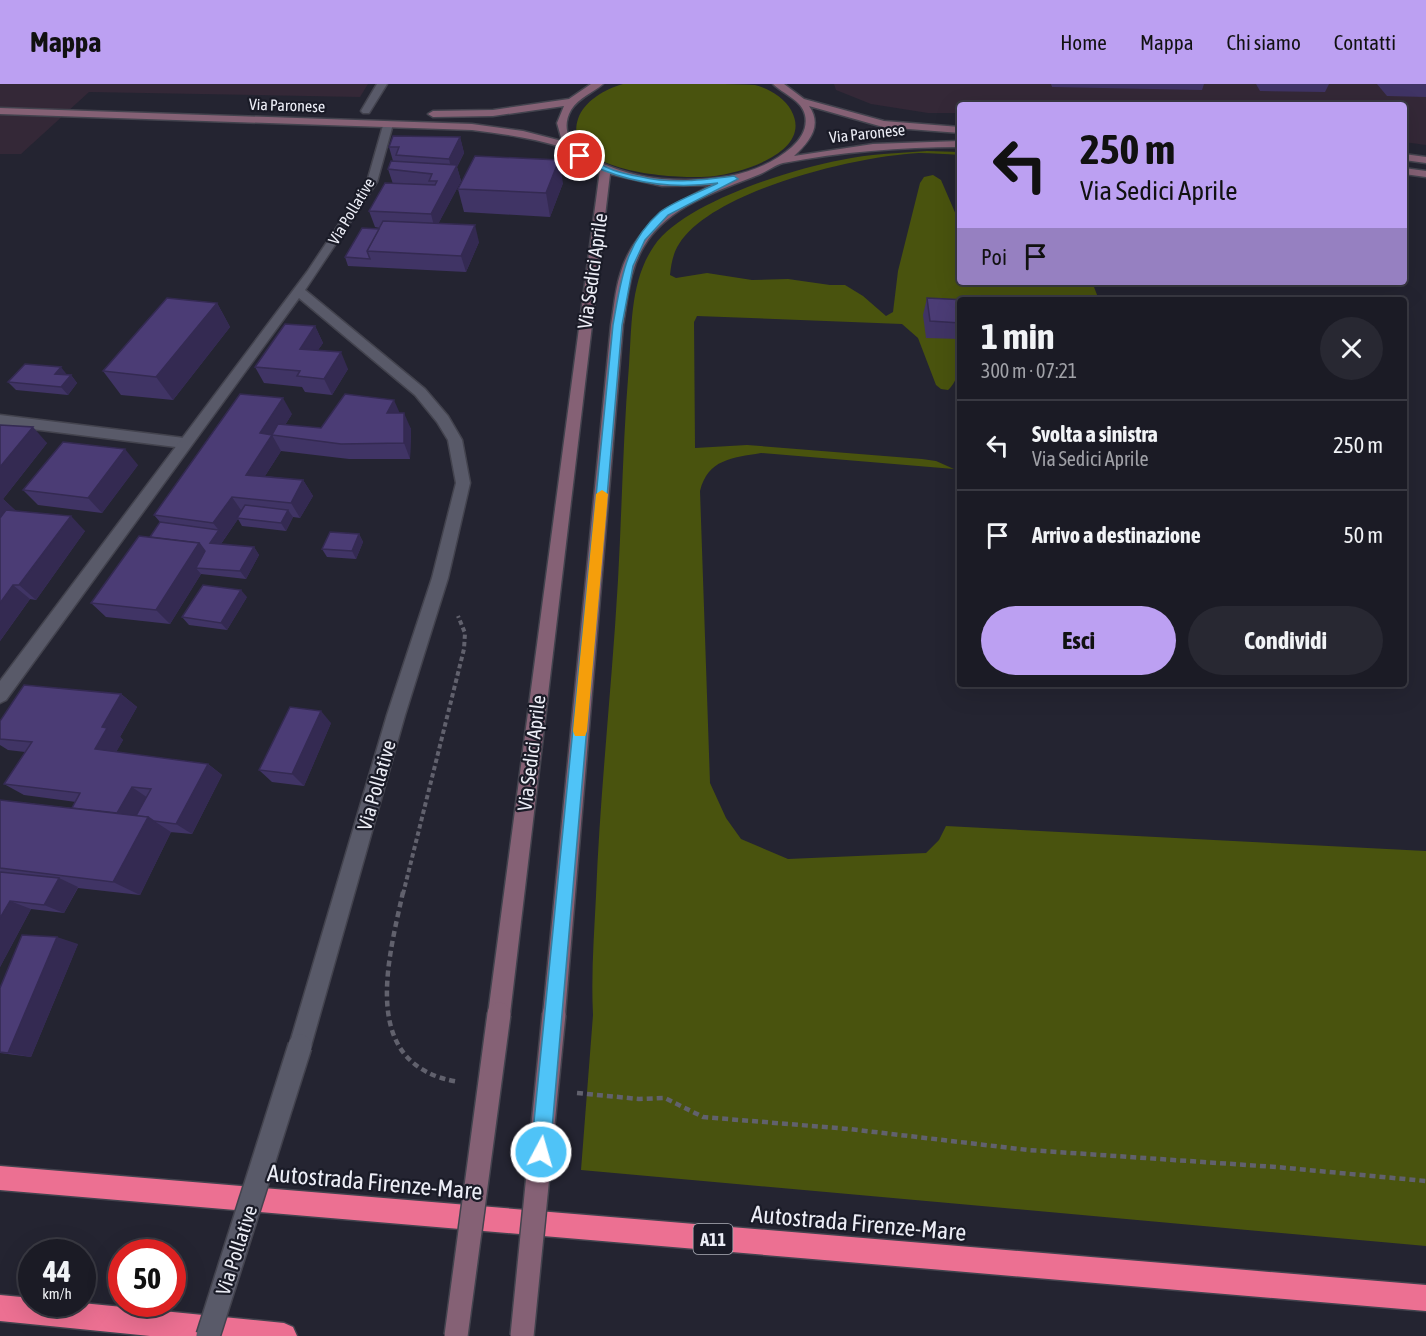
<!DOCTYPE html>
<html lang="it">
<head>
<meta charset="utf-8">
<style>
	:root { --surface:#1b1b25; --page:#282832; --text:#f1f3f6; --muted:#a0a1a7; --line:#393942; --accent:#bca0f2 }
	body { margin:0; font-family:"Asap Condensed",sans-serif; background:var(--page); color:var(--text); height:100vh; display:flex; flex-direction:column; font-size:22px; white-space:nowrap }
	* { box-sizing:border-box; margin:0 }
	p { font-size:20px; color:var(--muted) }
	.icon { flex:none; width:33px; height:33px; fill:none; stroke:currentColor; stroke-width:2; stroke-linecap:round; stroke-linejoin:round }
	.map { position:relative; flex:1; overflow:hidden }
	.drawer { position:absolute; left:957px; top:213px; width:450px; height:390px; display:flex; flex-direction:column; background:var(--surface); border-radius:6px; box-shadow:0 6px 24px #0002,0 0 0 2px var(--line) }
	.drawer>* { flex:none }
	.banner { position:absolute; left:957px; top:18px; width:450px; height:183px; border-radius:6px; box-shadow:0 6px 24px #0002,0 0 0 2px var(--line); background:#bca0f2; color:#111; overflow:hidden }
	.speed { position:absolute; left:18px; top:1155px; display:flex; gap:12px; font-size:30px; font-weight:700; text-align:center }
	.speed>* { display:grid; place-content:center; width:78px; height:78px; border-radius:50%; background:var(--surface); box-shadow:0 6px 24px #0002,0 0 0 2px var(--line); line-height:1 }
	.speed small { font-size:15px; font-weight:400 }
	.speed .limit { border:9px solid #d22; background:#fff; color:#111 }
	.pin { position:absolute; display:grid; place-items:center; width:51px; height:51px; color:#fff; margin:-26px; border:3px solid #fff; border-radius:50%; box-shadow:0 2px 6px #0007 }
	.me { position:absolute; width:66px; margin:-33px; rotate:6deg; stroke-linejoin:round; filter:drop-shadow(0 0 4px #0008) }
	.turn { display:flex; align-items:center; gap:21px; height:126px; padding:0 24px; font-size:27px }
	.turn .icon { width:78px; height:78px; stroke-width:2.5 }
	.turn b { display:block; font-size:42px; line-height:51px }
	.then { display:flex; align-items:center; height:57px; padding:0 24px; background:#0003; gap:12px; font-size:22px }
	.round { display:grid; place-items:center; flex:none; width:63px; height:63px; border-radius:32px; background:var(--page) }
	.overview { display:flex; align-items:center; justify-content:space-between; height:102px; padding:0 24px }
	h1 { font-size:36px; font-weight:700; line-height:45px }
	.button { display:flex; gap:12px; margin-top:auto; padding:12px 24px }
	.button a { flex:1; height:69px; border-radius:36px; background:var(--accent); color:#111; font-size:24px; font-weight:700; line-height:69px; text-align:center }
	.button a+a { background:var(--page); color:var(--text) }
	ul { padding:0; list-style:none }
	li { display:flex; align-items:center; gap:18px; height:90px; padding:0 24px; border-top:2px solid var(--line) }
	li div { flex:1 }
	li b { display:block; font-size:22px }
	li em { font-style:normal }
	header { display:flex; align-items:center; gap:36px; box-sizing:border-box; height:84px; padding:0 30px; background:var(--accent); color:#111 }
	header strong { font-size:28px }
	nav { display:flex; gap:33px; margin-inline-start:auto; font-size:21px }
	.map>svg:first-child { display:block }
</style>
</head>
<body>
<header>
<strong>Mappa</strong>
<nav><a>Home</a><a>Mappa</a><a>Chi siamo</a><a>Contatti</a></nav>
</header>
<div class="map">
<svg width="1426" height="1252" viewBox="0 0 1426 1252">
	<rect width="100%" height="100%" fill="#242431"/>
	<g fill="#342837">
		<path d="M0 0H368L360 13 89 8 21 70H0Z"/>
		<path d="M834 0H1426V61L1404 58V21H960V29H928L871 20 836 6Z"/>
	</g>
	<g fill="#49530e">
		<path d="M623 0C653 0 683 0 714 0 727 0 742 0 755 1 768 4 785 14 791 26 814 67 744 88 715 92 684 96 560 90 578 35 584 17 605 5 623 0Z"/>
		<path d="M927 67 960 68V71C946 70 932 69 919 69 857 72 713 106 679 160 673 169 671 181 670 191L676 194 707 189 752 196 788 195 830 201H845L863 212 886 232 893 228 898 187 920 99 924 93 933 91 941 96 960 140V198H1095L1094 203 1099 216H960C960 240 967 290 948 306L941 305 936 301 918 254 902 240 697 232 694 238 695 364 747 361 922 375 936 377 954 385 761 369C732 374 708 375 700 407L710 699 726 734 741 755 788 775 926 769 939 756 946 742 1426 767V1162L581 1086 593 931C591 891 594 852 596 812 600 707 612 602 618 496 622 424 623 353 629 281 632 241 630 197 654 162 683 119 791 85 841 76 869 70 898 69 927 67Z"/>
	</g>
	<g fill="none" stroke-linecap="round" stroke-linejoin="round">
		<defs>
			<path id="lane" d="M0 331 184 354 191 359 184 364 0 341Z"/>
			<g id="street">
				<path d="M377 0H387L369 29H363L361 27Z"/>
				<path d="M384 38 393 40 377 98 305 206 425 305 448 332 462 356 470 399 448 494 405 631 311 962 308 970 300 973 292 970 289 962 387 631 432 494 456 399 448 356 437 338 415 311 299 214 6 616 0 619V597L307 188 367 98Z"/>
			</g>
			<g id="secondary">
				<path d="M591 0H603C593 9 579 13 571 26 546 71 633 93 662 95 684 97 708 96 730 92 752 88 775 78 792 63 801 55 808 44 805 31 802 16 783 10 773 0H784L804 15 884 37 960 43V49L883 43 809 22C823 42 809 58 794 72L873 60 960 57V63C901 63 841 68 783 79 775 81 766 88 758 91 718 107 668 122 644 162 629 186 628 214 623 241L565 930 562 938 554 941 546 938 543 930 611 241C614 224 615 207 620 191 633 144 671 121 712 101L662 102 610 90 510 930 507 938 499 941 491 938 488 930 600 86C589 80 573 67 564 64 534 54 503 50 472 46L0 30V24L472 40 523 47 562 57 557 39 564 22 493 32 433 33 428 30 433 27 493 26 569 15Z"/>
				<path d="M1404 70 1426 73V79L1404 76Z"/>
				<path d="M1404 84 1426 87V93L1404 90Z"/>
			</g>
			<g id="highway">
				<path d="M0 1082 1426 1201V1227L0 1106Z"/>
				<path d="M0 1211 32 1214V1220L82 1219 284 1239 293 1243 297 1252H150L0 1237Z"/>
			</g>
		</defs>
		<use href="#lane" stroke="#43434e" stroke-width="3"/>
		<use href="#street" stroke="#43434e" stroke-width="3"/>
		<use href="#secondary" stroke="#43434e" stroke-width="3"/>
		<use href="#highway" stroke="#43434e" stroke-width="3"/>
		<path stroke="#61616d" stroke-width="4" stroke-dasharray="4.5 3" stroke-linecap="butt" d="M403 810 464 565 465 549 458 532"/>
		<g stroke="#61616d" stroke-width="4.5" stroke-dasharray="6 4" stroke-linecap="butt">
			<path d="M403 808C388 877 358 982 459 998"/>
			<path d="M577 1009 639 1015 665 1014 703 1033 849 1045 1028 1066 1276 1083 1426 1097"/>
		</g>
		<use href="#lane" fill="#595a69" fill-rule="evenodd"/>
		<use href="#street" fill="#595a69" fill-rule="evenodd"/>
		<use href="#secondary" fill="#856175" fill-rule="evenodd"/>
		<use href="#highway" fill="#ec7092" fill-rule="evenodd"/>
		<defs>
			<path id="street-bridge" d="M208 1252 300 962"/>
			<g id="secondary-bridge">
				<path d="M456 1252 499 930"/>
				<path d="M522 1252 554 930"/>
			</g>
		</defs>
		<use href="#street-bridge" stroke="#43434e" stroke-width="26" stroke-linecap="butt"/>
		<use href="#secondary-bridge" stroke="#43434e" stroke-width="26" stroke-linecap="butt"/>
		<use href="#street-bridge" stroke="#595a69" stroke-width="23"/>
		<use href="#secondary-bridge" stroke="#856175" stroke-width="23"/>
	</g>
	<g fill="#403465">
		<path d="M1051 0H1204L1202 6 1052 3Z"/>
		<path d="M1256 0H1329L1325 8 1260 7Z"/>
		<path d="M1377 0H1426V13L1387 12Z"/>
		<path d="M460 53 464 69 457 83 461 97 438 140 479 158 466 188 348 182 345 173 380 144 375 143 369 127 393 100 388 85 393 77 389 63Z"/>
		<path d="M563 99 550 133 464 128 458 105Z"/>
		<path d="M927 214 960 216V255L926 254 923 231Z"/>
		<path d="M217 219 230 243 173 316 121 311 103 287Z"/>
		<path d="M315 242 323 259 318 266 348 285 332 311 305 308 302 303 264 299 255 283Z"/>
		<path d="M67 291H71L77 299 68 311 16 306 8 298Z"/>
		<path d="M400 329 411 345 410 375H349L281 367 275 356 281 367 265 392 303 396 313 412 300 434 293 433 286 447 242 442 238 435 221 460 254 463 259 471 246 495 201 490 170 540 106 533 91 519 150 453 160 438 154 431 292 330 285 341 321 344Z"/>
		<path d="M0 341 47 359 3 415 16 427 85 447 36 516 30 515 0 557Z"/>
		<path d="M138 381 102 429 38 421 23 406Z"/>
		<path d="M359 450 363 458 356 475 327 473 322 465Z"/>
		<path d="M247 513 227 546 189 541 182 533Z"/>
		<path d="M121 610 137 623 120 653 123 656 116 668 208 680 222 691 192 750 170 748H171L140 811 78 804 64 829 31 825 0 883V716L72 724 76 718 24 711 4 700 25 668 8 666 0 661V637Z"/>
		<path d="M331 639 304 702 272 698 259 686Z"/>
		<path d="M78 860 31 973 0 969V904Z"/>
	</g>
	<g fill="#342a52">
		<path d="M460 53 464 69 457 83 461 97 435 146 431 130 452 89 449 75Z"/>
		<path d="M559 76 563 99 550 133 546 109Z"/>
		<path d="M475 141 479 158 466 188 461 172Z"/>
		<path d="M217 219 230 243 173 316 156 293Z"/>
		<path d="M315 242 323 259 308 281 300 265Z"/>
		<path d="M341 268 348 285 332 311 324 295Z"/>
		<path d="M61 283 68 292 55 290Z"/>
		<path d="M71 291 77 299 68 311 61 303Z"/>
		<path d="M283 314 292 330 278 352 272 351 281 367 256 406 246 391 260 349Z"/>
		<path d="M394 316 401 332 387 329Z"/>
		<path d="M404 329 411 345 410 375 404 359Z"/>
		<path d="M33 343 47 359 3 415 16 427 0 448V383Z"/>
		<path d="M125 365 138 381 102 429 88 414Z"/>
		<path d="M303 396 313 412 300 434 291 419Z"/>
		<path d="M232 413 243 429 237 434 238 435 225 454 213 439Z"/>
		<path d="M288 426 293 433 286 447 281 439Z"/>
		<path d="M71 432 85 447 36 516 19 501Z"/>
		<path d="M219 446 225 454 216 467 210 459Z"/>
		<path d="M359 450 363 458 356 475 352 467Z"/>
		<path d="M199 459 211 474 196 484 201 490 170 540 156 526Z"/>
		<path d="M254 463 259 471 246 495 240 487Z"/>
		<path d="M13 501 30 515 0 557V519Z"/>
		<path d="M241 506 247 513 227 546 221 539Z"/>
		<path d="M121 610 137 623 120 653 123 656 111 677 95 665 102 643Z"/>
		<path d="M321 627 331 639 304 702 292 690Z"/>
		<path d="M208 680 222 691 192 750 176 740Z"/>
		<path d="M132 703 148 714 137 735 115 733Z"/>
		<path d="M148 733 171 748 140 811 113 798Z"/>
		<path d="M59 794 78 803 64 829 44 821Z"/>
		<path d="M10 817 31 825 0 883V834Z"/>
		<path d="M57 853 78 860 31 973 8 969Z"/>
	</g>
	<g fill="#4b3c75" stroke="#342a52" stroke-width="1.5">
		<path d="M393 52 460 53 449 75 396 71 399 63H389Z"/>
		<path d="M475 72 559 76 546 109 458 105Z"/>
		<path d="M391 77 457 81 431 130 369 127 385 99 435 101 437 97H429L432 90 388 85Z"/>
		<path d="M383 137 475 141 461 172 367 167Z"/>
		<path d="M362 144 379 145 367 167 370 175 345 173Z"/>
		<path d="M167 214 217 219 156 293 103 287Z"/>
		<path d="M927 214 967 216H960V239L930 237Z"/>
		<path d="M285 240 315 242 300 265 341 268 324 295 297 292 300 287 255 283Z"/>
		<path d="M25 280 61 283 55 290 71 291 61 303 8 298Z"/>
		<path d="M240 310 283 314 260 349 272 351 246 391 303 396 291 419 232 413 213 439 154 431Z"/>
		<path d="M345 310 394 316 387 329H404V359L341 360 272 351 278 340 321 344Z"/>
		<path d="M0 341 33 343 0 383Z"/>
		<path d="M63 358 125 365 88 414 23 406Z"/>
		<path d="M245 421 288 426 281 439 237 434Z"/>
		<path d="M6 426 71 432 19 501H13L0 519V434Z"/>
		<path d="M160 438 219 446 210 459 254 463 240 487 196 484 205 467 199 459 150 453Z"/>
		<path d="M330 448 359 450 352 467 322 465Z"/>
		<path d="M139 452 199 459 156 526 91 519Z"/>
		<path d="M203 501 241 506 221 539 182 533Z"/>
		<path d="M24 601 121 610 102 643 107 644 95 665 208 680 176 740 154 737 148 733 136 732 151 705 132 703 117 729 72 724 80 709 4 700 32 658 0 655V637Z"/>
		<path d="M290 623 321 627 292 690 259 686Z"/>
		<path d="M0 716 148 733 113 798 0 784Z"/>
		<path d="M0 788 59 794 44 821 10 817 0 834Z"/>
		<path d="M22 851 57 853 8 969 0 968V904Z"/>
	</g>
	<path fill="#4fc3f7" stroke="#337fa1" stroke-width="1.5" d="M577 70C587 70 597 79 606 83 616 88 630 91 642 93 672 100 703 96 734 92L738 95 668 131 645 156 633 182 622 241 550 1068 547 1075 541 1077 534 1075 531 1068 613 241C621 197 624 160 660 128 674 117 702 107 718 99 668 106 621 98 577 74Z"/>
	<path fill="#f59e0b" d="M602 406 608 410 587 647 585 652H575L573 647 596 410Z"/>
	<g text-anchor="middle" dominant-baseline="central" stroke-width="4.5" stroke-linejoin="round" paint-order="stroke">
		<g font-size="16" fill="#ecedf6" stroke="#1a1b27">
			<text transform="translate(287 21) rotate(2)">Via Paronese</text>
			<text transform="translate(867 49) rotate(-6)">Via Paronese</text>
			<text transform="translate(351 127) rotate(-59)">Via Pollative</text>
		</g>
		<rect fill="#1a1b27" stroke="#adaeb8" stroke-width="1.5" x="693.5" y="1140" width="39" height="30" rx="4.5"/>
		<g font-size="18" font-weight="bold" fill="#ecedf6">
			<text x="713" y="1155">A11</text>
		</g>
		<g font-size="20" fill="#ecedf6" stroke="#1a1b27">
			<text transform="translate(592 187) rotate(-82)">Via Sedici Aprile</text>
			<text transform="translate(531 669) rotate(-83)">Via Sedici Aprile</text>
			<text transform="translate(376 701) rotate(-74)">Via Pollative</text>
			<text transform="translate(236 1166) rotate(-72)">Via Pollative</text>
		</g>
		<g font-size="24" fill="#ecedf6" stroke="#1a1b27">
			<text transform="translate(375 1098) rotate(5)">Autostrada Firenze-Mare</text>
			<text transform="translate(859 1139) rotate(5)">Autostrada Firenze-Mare</text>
		</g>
	</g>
</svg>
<div class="speed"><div>44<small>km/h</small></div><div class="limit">50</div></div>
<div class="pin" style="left:580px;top:72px;background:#d93025"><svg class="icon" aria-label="arrive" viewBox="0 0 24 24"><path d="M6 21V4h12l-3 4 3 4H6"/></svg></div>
<svg class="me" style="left:541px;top:1068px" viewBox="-20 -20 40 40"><circle r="17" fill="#4fc3f7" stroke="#fff" stroke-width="3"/><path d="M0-11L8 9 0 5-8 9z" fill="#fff"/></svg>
<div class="banner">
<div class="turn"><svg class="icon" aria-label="left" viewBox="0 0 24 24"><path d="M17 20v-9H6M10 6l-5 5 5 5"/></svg><div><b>250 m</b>Via Sedici Aprile</div></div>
<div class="then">Poi<svg class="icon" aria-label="arrive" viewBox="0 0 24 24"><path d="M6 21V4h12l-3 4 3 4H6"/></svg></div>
</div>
<section class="drawer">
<div class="overview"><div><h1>1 min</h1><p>300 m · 07:21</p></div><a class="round"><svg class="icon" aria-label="close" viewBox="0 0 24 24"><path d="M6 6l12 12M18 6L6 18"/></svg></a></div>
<ul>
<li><svg class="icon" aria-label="left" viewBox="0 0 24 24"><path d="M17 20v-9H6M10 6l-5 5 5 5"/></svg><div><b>Svolta a sinistra</b><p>Via Sedici Aprile</p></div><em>250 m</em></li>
<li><svg class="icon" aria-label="arrive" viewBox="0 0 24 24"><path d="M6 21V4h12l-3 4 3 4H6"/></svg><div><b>Arrivo a destinazione</b></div><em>50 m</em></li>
</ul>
<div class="button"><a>Esci</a><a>Condividi</a></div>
</section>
</div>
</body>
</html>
